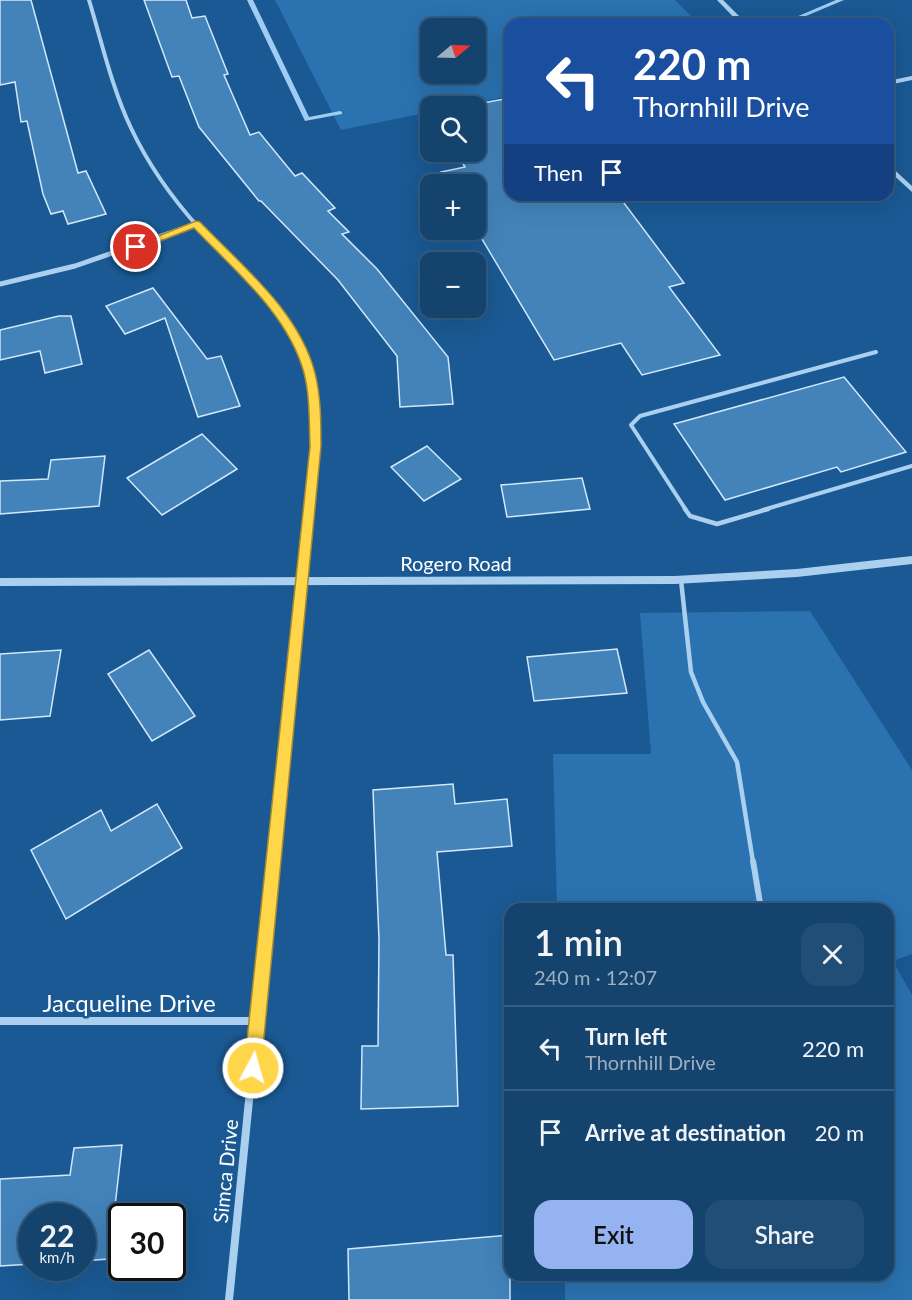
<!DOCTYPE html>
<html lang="en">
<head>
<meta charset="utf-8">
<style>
	:root { --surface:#14436e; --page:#214e76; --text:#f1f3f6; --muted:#9db0c2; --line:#335c81; --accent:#95b2f1 }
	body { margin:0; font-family:Lato,sans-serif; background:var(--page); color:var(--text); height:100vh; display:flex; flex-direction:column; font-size:22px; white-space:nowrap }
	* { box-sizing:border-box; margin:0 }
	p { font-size:20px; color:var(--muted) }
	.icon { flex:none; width:33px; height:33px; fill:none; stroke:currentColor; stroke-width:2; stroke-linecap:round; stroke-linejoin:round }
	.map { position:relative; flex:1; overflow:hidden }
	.panel { position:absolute; left:504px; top:903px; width:390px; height:378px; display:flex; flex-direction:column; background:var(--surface); border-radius:18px; box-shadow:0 6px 24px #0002,0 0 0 2px var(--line) }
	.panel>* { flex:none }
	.hud { position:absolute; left:504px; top:18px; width:390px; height:183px; border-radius:18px; box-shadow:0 6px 24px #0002,0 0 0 2px var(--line); background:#1a4fa0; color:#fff; overflow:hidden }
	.needle { width:39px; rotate:71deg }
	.tools { position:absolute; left:420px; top:18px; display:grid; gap:12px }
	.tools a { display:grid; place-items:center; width:66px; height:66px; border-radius:12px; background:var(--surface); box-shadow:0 6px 24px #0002,0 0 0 2px var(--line); font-size:30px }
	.speed { position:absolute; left:18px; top:1203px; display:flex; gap:12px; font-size:30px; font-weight:700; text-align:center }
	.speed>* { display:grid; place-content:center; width:78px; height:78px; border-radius:50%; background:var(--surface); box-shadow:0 6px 24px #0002,0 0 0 2px var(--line); line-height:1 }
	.speed small { font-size:15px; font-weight:400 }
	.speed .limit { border:3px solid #111; border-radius:9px; background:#fff; color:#111 }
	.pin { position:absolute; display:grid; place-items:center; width:51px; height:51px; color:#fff; margin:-26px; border:3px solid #fff; border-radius:50%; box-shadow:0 2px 6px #0007 }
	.me { position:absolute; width:66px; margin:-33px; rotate:6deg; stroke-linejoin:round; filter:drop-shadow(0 0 4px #0008) }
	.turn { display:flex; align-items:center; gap:21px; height:126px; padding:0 30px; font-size:27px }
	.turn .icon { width:78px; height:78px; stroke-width:2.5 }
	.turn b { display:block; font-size:42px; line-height:51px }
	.then { display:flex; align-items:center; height:57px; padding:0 30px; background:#0003; gap:12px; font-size:22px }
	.round { display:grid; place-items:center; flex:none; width:63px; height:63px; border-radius:18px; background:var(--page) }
	.summary { display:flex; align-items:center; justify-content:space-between; height:102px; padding:0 30px }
	h1 { font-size:36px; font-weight:600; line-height:45px }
	.cta { display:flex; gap:12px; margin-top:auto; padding:12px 30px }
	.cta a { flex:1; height:69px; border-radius:18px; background:var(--accent); color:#111; font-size:24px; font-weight:600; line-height:69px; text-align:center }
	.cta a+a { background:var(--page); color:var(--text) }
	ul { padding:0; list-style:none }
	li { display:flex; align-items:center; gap:18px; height:84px; padding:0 30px; border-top:2px solid var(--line) }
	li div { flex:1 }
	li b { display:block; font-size:22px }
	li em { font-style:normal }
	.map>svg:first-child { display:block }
</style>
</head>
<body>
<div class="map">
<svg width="912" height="1300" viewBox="0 0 912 1300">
	<rect width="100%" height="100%" fill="#1a5993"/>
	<g fill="#2a72b0" fill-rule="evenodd">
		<path d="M275 0H675L699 24H510V96L456 106H430V112L341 130ZM430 28H476V74H430Z"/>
		<path d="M810 611 912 770V954L893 961 912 995V1300H565V1275H888V909H557L553 754H651L640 613Z"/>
	</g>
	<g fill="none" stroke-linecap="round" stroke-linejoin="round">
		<g fill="#9eccf2" fill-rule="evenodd">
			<path d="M247 0H253L309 117 340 111 342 112V114L305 121Z"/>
			<path d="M836 0H844L794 21 789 20Z"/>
		</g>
	</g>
	<g fill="#4383ba" stroke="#d1e8fb" stroke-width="1.5">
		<path d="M0 0H31L78 173 86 171 106 214 68 224 63 211 51 214 43 194 27 121 21 122 15 82 0 85Z"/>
		<path d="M144 0H186L192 18 205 16 228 74 224 75 250 135 259 132 295 176 302 173 335 208 328 211 349 232 342 234 377 269 448 357 453 404 400 407 397 356 338 280 261 201H259L199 127 179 76 172 77Z"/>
		<path d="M510 98V195H618L684 283 669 287 720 355 642 375 621 343 554 360 476 229V184H448L441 172 465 167 456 152H476V106H466Z"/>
		<path d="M153 288 207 359 221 356 240 406 198 417 165 318 125 334 106 306Z"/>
		<path d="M59 316H71L82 364 45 373 40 351 0 360V330Z"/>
		<path d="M844 377 906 452 841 472 837 467 725 500 674 424Z"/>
		<path d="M202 434 237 469 162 515 127 478Z"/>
		<path d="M427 446 461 479 424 501 391 467Z"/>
		<path d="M105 456 99 506 0 514V481L48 479 51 460Z"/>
		<path d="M582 478 590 509 507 517 501 485Z"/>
		<path d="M617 649 627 693 534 701 527 657Z"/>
		<path d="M61 650 50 716 0 720V654Z"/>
		<path d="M149 650 195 716 152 741 108 674Z"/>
		<path d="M453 784 455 804 507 799 512 846 437 852 446 955H453L458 1106 361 1109 362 1046H378L379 940 373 790Z"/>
		<path d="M157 804 182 848 66 919 31 850 101 810 111 831Z"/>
		<path d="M122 1145 109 1259 82 1261V1216H32V1264L0 1266V1179L70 1175 74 1148Z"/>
		<path d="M510 1235V1300H349L348 1249Z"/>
	</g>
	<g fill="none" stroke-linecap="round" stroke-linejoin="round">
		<g stroke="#abd0ef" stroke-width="4">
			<path d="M686 510 631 425 640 416 876 352"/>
			<path d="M763 510 912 466"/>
		</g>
		<g stroke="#abd0ef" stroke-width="4.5">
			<path d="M685 509 690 516 717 524 768 509"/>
			<path d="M681 580 691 672 703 702 737 762 753 862"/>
		</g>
		<path stroke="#abd0ef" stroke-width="6" d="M753 861 761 909"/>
		<g stroke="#abd0ef" stroke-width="4">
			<path d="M89 0C102 43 112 88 131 128 148 164 172 198 199 228"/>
			<path d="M888 83 912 78"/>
			<path d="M186 228 196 224"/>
		</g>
		<g stroke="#abd0ef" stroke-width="5">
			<path d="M197 226C235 266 284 303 304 356 323 405 314 460 309 510"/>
			<path d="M0 284 75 266 190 226"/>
		</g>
		<path stroke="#abd0ef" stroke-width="6" d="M273 862 309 509"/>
		<g stroke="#abd0ef" stroke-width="8">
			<path d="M0 1021H257"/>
			<path d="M229 1300 273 861"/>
		</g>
		<g fill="#abd0ef" fill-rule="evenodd">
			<path d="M717 0H723L747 24H740Z"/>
			<path d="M888 164 912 186V192L888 170Z"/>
			<path d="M912 556V564L797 577 675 584 0 586V578L675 576 797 569Z"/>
		</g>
	</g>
	<path fill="#ffd54a" stroke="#a68a30" stroke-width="1.5" d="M196 221 200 222C242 266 299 311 315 373 321 397 321 422 321 446L261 1068 259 1074 253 1076 246 1074 244 1068 310 446C309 422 310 397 304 373 288 314 235 271 194 228L139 249 136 250 131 247Z"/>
	<g text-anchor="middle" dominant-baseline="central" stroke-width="5" stroke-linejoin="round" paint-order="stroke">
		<g font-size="20" fill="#fff" stroke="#1a5993">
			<text x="456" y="563">Rogero Road</text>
			<text transform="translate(225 1171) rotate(-84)">Simca Drive</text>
		</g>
		<g font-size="24" fill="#fff" stroke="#1a5993">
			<text x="129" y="1002">Jacqueline Drive</text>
		</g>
	</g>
</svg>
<div class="tools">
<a><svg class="needle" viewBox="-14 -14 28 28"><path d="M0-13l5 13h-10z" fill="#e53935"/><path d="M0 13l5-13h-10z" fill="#9db0c2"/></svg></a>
<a><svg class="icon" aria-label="search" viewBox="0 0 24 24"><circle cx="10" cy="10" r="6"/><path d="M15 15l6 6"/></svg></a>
<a>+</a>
<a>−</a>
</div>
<div class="speed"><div>22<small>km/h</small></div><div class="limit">30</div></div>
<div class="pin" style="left:136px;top:247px;background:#d93025"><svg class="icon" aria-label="arrive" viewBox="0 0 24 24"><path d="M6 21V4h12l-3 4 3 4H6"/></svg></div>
<svg class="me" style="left:253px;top:1068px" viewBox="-20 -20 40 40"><circle r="17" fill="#ffd54a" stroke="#fff" stroke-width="3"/><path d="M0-11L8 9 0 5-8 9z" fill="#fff"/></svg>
<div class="hud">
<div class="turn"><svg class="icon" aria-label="left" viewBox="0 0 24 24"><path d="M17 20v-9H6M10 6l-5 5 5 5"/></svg><div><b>220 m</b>Thornhill Drive</div></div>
<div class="then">Then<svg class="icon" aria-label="arrive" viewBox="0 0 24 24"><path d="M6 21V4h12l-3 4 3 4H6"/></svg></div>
</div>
<section class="panel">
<div class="summary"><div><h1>1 min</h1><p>240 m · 12:07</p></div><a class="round"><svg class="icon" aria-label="close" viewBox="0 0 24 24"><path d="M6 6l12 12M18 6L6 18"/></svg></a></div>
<ul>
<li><svg class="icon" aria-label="left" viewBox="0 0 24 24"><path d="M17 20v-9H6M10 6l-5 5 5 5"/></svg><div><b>Turn left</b><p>Thornhill Drive</p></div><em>220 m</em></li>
<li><svg class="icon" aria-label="arrive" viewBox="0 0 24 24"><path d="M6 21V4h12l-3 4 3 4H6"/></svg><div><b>Arrive at destination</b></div><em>20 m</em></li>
</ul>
<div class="cta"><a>Exit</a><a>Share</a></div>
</section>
</div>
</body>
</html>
